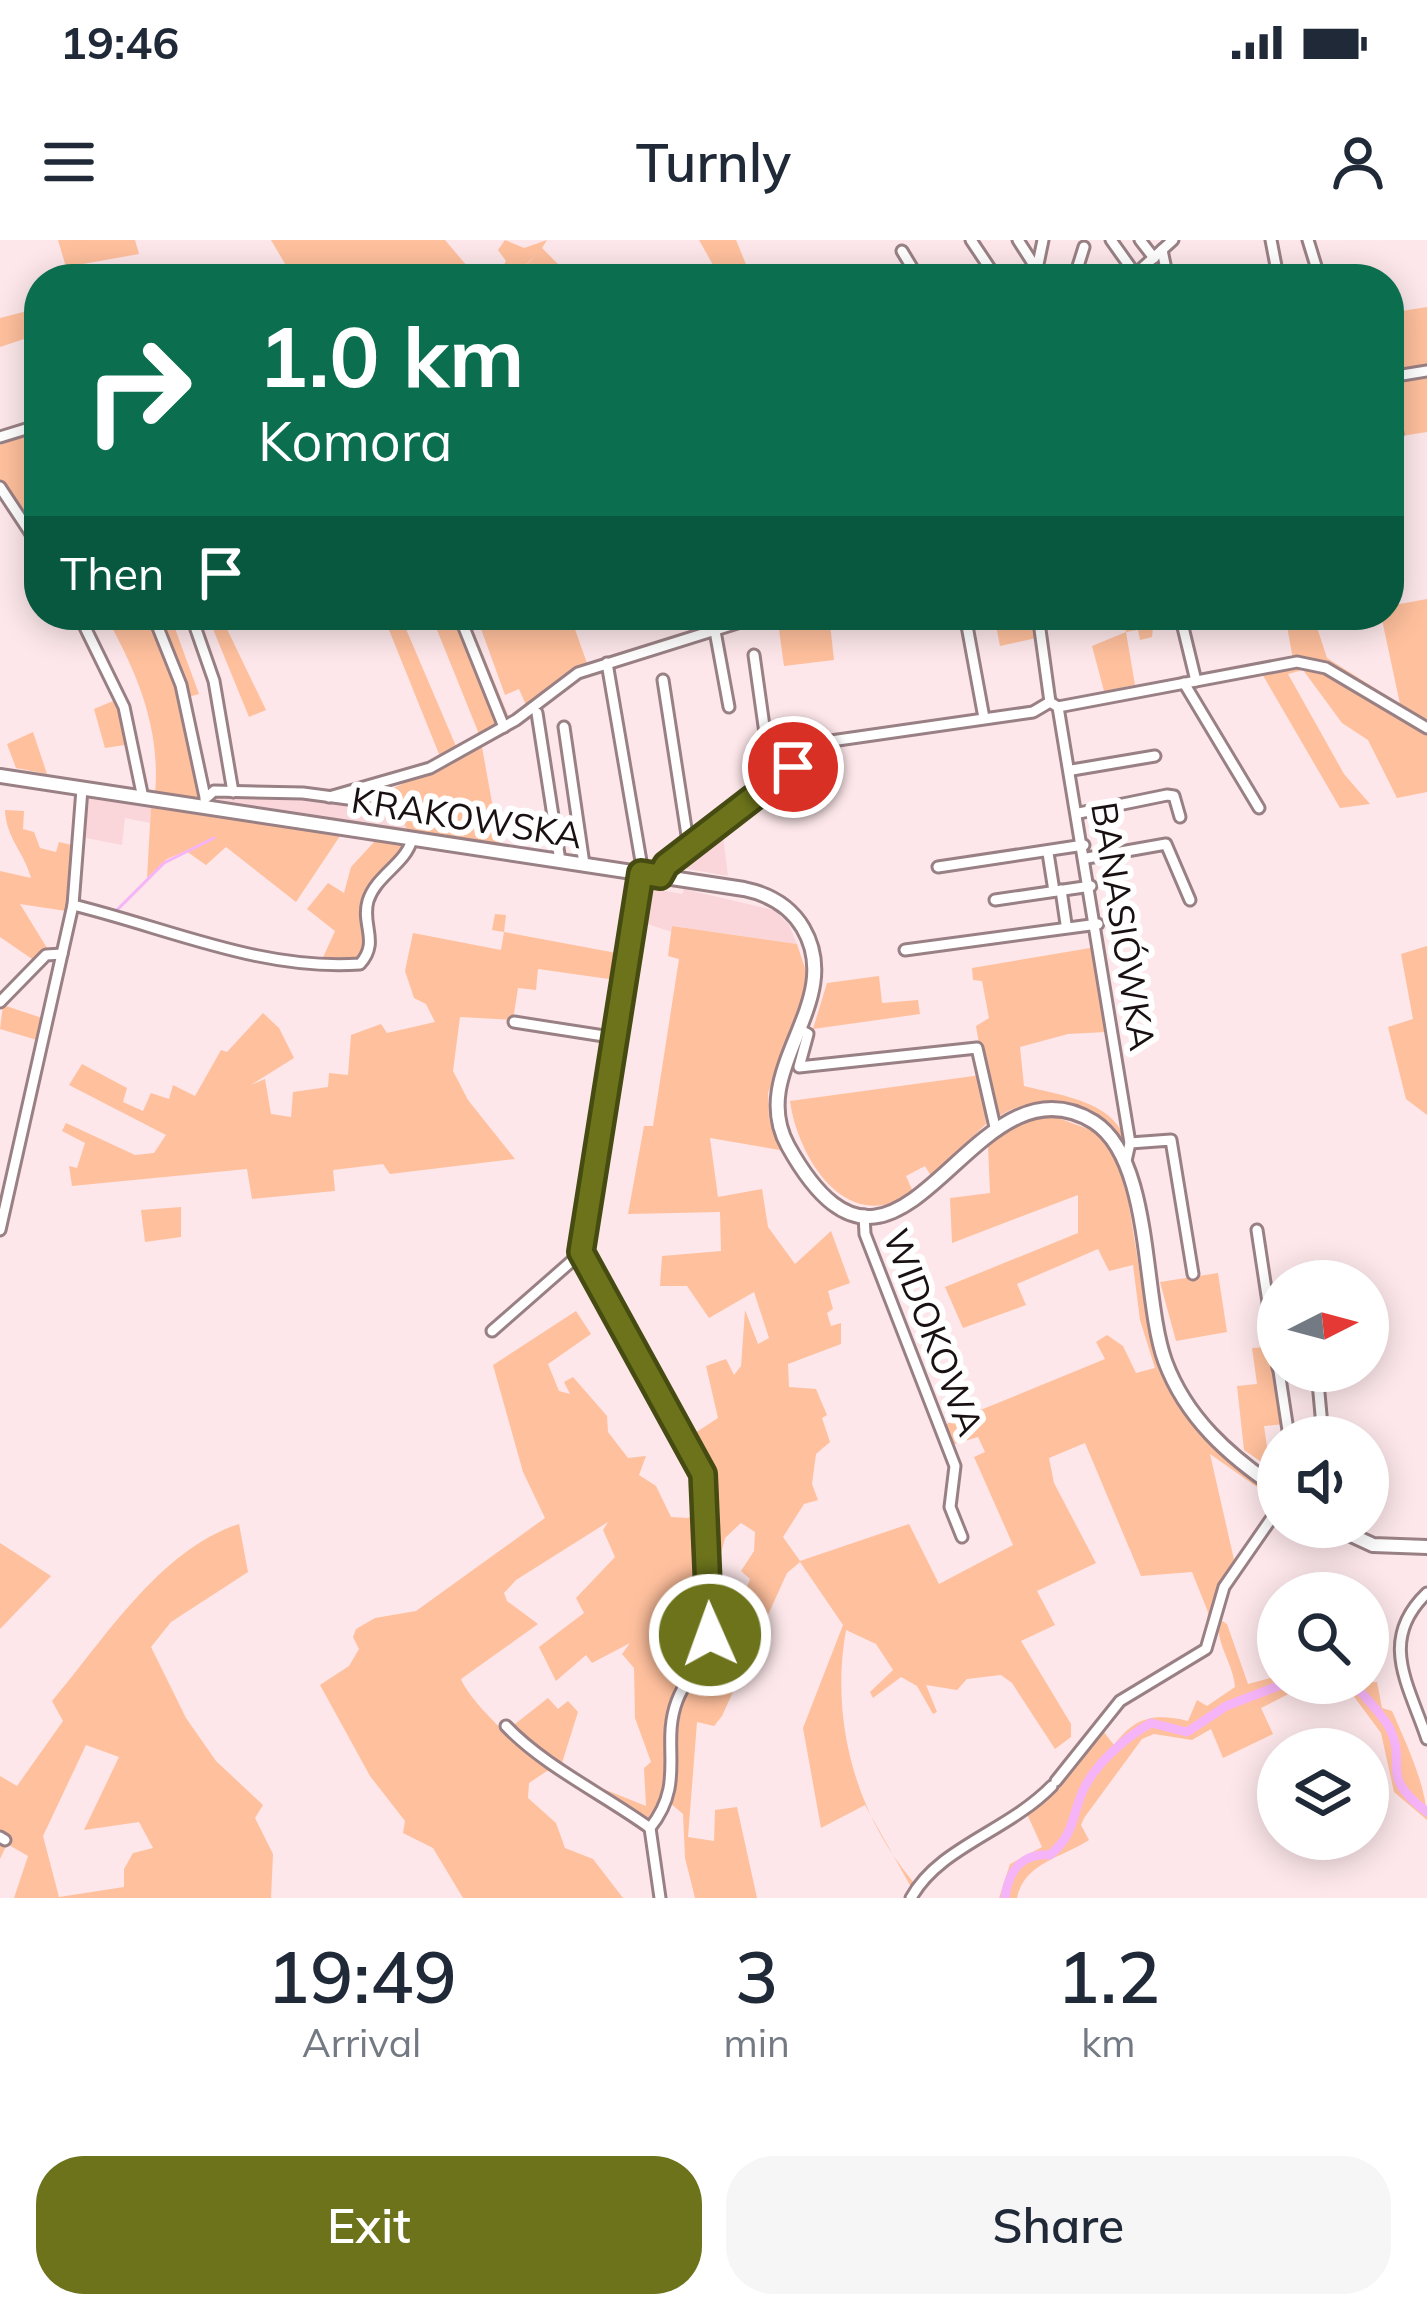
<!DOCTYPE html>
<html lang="en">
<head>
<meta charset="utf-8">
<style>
	:root { --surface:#fff; --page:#f6f6f7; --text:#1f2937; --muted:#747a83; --accent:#6c731b }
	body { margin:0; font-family:Mulish,sans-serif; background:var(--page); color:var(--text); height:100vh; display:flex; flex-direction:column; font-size:45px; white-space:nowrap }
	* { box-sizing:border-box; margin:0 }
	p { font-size:39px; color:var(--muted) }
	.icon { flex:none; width:66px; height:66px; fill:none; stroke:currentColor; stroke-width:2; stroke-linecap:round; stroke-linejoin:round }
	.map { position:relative; height:1658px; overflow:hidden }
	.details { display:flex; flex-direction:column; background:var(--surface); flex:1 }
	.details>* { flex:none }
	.top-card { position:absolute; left:24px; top:24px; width:1380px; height:366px; border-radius:48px; box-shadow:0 6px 30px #0003; background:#0b6e4f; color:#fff; overflow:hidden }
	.needle { width:78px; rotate:84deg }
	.fabs { position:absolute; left:1257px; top:1020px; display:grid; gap:24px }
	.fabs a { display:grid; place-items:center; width:132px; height:132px; border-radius:50%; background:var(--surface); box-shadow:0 6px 30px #0003; font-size:60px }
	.pin { position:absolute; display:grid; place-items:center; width:102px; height:102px; color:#fff; margin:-51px; border:6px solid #fff; border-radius:50%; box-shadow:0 3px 12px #0007 }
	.me { position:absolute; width:132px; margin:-66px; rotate:358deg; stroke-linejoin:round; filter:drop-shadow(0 0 9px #0008) }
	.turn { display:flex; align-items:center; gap:42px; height:252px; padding:0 36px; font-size:54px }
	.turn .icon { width:156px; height:156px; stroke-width:2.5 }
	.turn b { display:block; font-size:84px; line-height:102px }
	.then { display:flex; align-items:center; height:114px; padding:0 36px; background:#0003; gap:24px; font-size:45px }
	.eta { display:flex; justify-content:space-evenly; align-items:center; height:204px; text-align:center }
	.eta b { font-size:72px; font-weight:600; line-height:84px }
	.primary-button { display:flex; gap:24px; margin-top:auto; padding:24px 36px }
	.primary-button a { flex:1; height:138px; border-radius:48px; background:var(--accent); color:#fff; font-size:48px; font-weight:600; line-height:138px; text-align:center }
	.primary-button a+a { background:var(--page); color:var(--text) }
	.status { display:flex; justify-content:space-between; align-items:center; height:84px; padding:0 60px; background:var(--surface); direction:ltr }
	.status svg { height:33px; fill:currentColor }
	header { display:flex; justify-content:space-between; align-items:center; height:156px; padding:0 36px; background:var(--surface); font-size:54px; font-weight:600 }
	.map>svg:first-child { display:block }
</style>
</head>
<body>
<div class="status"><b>19:46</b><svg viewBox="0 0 49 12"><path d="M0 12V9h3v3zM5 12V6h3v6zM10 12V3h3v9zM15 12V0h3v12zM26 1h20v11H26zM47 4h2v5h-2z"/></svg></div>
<header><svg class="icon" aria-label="menu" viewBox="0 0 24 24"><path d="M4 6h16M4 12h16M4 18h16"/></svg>Turnly<svg class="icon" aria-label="person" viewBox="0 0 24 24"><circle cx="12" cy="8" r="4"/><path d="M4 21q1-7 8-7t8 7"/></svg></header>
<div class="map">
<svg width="1427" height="1658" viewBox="0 0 1427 1658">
	<rect width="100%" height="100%" fill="#fde7ea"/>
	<g fill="#fad6db">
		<path d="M369 539 389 550 409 594 208 562 217 554H302L301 547 344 549Z"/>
		<path d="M87 557 151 567 150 583 125 578 122 605 86 598Z"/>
		<path d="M723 596 728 636 676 627 706 600Z"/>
		<path d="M656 649 682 654 684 649 774 670 789 685 797 704 673 686 672 692 638 681 643 653Z"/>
	</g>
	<g fill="#ffc09d" fill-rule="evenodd">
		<path d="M58 0H135L139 14 66 27Z"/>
		<path d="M271 0H445L478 39H294Z"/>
		<path d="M505 0 524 8 547 0 542 8 573 39H532L522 30 538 13 512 39H496L506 21 498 10Z"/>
		<path d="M699 0H736L752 39H721Z"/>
		<path d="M1427 67V192L1389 198V137L1396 135 1389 73Z"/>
		<path d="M39 68V94L0 107V78Z"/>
		<path d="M39 191V301L0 243V205Z"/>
		<path d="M1427 359V552L1397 558 1368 500 1342 483 1303 430 1288 434 1344 534 1370 564 1340 568 1261 432 1294 425 1285 375H1313L1327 418 1400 464 1381 375H1389V366Z"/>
		<path d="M105 375H152L176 435 199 561 155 554C161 488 137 432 105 375Z"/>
		<path d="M155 375H170L199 454 185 458Z"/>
		<path d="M383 375H400L458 511 441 519Z"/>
		<path d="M431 375 468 378 510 480 481 499Z"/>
		<path d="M476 375H570L589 429 529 472 519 449 505 455Z"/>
		<path d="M777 375H829L834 420 784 426Z"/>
		<path d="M994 375H1032L1036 398 1000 406Z"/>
		<path d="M1122 375H1178L1179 382 1153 388 1152 397 1140 400 1138 390 1126 392 1135 445 1104 451 1092 406 1126 392Z"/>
		<path d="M224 385H225L266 470 249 477 213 389Z"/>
		<path d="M118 459 131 504 105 508 94 469Z"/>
		<path d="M33 492 47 534 16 528 7 504Z"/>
		<path d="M482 507 500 607 409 594 389 550Z"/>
		<path d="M151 567 340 596 296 662 226 607 206 625 186 611 167 619 147 638Z"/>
		<path d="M5 570 24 571 23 589 34 592 40 608 56 612 59 602 76 606 66 671 20 664 47 708 35 721 0 697V631L31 638C24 612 6 598 5 570Z"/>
		<path d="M375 601 407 606 369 651V698L362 719 321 722 335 691 307 669 328 643 344 653 351 627Z"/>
		<path d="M495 674 506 675 504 692 627 715 623 741 538 729 536 750 518 748 513 780 460 777 453 831 468 860 515 919 390 934 383 924 333 930 335 951 252 959 247 929 72 946 69 926 77 928 85 903 62 891 66 883 135 915 154 913 166 895 69 845 82 824 127 848 123 862 143 871 151 853 169 859 173 845 195 856 221 810 227 812 263 773 279 788 294 818 251 845 265 839 271 874 291 877 293 852 328 847 329 833 348 835 351 795 381 784 387 793 435 782 426 764 414 758 405 731 413 693 501 710 504 692 492 690Z"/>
		<path d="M672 686 797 704 808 737 806 752 768 853 769 878 780 910 710 898 718 957 762 949 768 987 795 1024 831 991 850 1043 828 1051 833 1069 827 1073 831 1086 841 1083V1104L788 1124 789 1147 816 1149 827 1175 822 1178 830 1202 816 1214 812 1244 818 1260 804 1264 783 1297 800 1321 909 1284 939 1344 1013 1305 974 1217 985 1212 978 1197 951 1205 944 1185 1105 1119 1096 1102 1107 1095 1123 1106 1136 1133 1155 1128 1140 1080 1133 1025 1109 1031 1098 1009 1017 1044 1026 1065 963 1088 945 1047 1078 993V955L952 1003 950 958 990 953 988 906 914 971 1005 887 1050 875 1099 893 1124 933 1146 1073 1164 1133 1211 1203 1278 1256 1271 1277 1227 1337 1205 1405 1208 1372 1192 1332 1141 1336 1085 1203 1049 1218 1054 1243 1096 1323 1037 1351 1055 1385 1021 1401 1071 1484V1497L1055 1509 1012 1443 1001 1435 967 1439 957 1450 926 1445 937 1472 933 1474 917 1446 901 1437 873 1458 870 1452 893 1430 876 1404 846 1390C830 1479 855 1573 914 1643L911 1647 865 1565 821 1588 803 1488 843 1385 800 1322 787 1333 722 1476 714 1486 697 1482 688 1597 714 1601 715 1570 737 1567 757 1658H695L685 1618 683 1574 670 1563 677 1532V1477L681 1456 710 1413 712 1361 742 1360 750 1339 741 1331 754 1311 755 1292 741 1283 725 1298 718 1324 710 1326 705 1233 676 1177 681 1174 695 1193 718 1178 706 1126 726 1119 734 1135 741 1126 745 1070 758 1104 769 1098 754 1052 709 1078 687 1046H660L662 1016 721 1011 720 972 628 974 644 886H653L679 719 668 716ZM1210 1214 1264 1252 1271 1272 1235 1324Z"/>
		<path d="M1427 706V875L1406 859 1388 787 1413 779 1401 714Z"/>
		<path d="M1096 707 1106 792 1068 794 1020 807 1024 846C1063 856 1121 862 1127 909 1095 864 1039 846 992 881L976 786 989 778 982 741 973 740 972 728Z"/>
		<path d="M879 736 882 763 918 760 920 774 813 789 827 743Z"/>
		<path d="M3 765 42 778 37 800 0 789Z"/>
		<path d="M981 835 986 884 931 936 925 926 906 936 913 952C848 998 798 919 790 861Z"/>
		<path d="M181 967V997L145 1002 141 970Z"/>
		<path d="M1218 1033 1227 1092 1176 1101 1160 1042Z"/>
		<path d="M576 1071 591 1094 548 1124 559 1151 570 1154 564 1142 573 1137 607 1176 608 1192 628 1218 646 1216 639 1235 656 1246 671 1277 688 1278 702 1270 707 1339 675 1345 676 1396 661 1401 672 1434H693L674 1456 668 1554 646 1581 591 1544 646 1566 644 1528 651 1522 635 1478 634 1428 622 1414 630 1403 592 1423 586 1415 556 1441 539 1407 584 1373 576 1358 615 1317 603 1290 608 1282 516 1340 504 1353 507 1361 538 1384 461 1439C470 1463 530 1519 553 1527L529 1543 528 1558 556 1583 565 1608 593 1619 623 1658H463L433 1608 403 1593 405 1581 370 1536 320 1445 349 1426 359 1409 353 1397 356 1389 375 1378 416 1371 545 1278 523 1232 493 1125Z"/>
		<path d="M1271 1107 1284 1184 1264 1186 1270 1228 1244 1210 1237 1146 1257 1144 1252 1108Z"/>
		<path d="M239 1284 248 1332 171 1382 151 1407 186 1478 216 1521 263 1565 255 1578 273 1614 271 1658H14L28 1616 7 1604 0 1619V1536L17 1546 63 1481 52 1461C104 1400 159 1310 239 1284ZM86 1505 119 1517 84 1590 139 1582 153 1608 133 1613 124 1629V1647L59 1657 43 1596Z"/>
		<path d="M0 1303 51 1336 0 1389Z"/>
		<path d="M1219 1379 1227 1384 1248 1444 1278 1436V1443H1310L1261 1468 1273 1494 1223 1518 1211 1489 1192 1500 1154 1494 1142 1499 1084 1578 1081 1585 1089 1600C1061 1618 1024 1623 1017 1658H999L1010 1624 1042 1607 1027 1574 1065 1536 1100 1487 1114 1505C1135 1477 1154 1473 1188 1481L1197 1460 1207 1466 1235 1447C1233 1422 1215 1404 1219 1379Z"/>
		<path d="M1377 1442 1382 1468 1392 1471C1406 1503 1427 1547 1427 1580L1394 1552 1381 1493 1344 1443Z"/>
		<path d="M548 1458 558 1469 568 1461 578 1472 561 1526 510 1488Z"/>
	</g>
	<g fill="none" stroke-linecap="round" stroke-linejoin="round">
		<path stroke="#f6b4f8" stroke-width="3" d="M92 666 116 671 164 623 214 598"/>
		<g stroke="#f6b4f8" stroke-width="9">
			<path d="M1353 1443C1364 1457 1382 1473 1390 1489 1408 1526 1377 1534 1427 1572"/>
			<path d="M1005 1658C1008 1631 1022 1613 1050 1615 1072 1596 1071 1583 1080 1558 1090 1528 1124 1498 1151 1483L1187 1492 1226 1466 1286 1443"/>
		</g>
		<defs>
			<g id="minor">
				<path d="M971 0 997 39"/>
				<path d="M1018 0 1043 39"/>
				<path d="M1111 0 1136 35"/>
				<path d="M1140 0 1154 18"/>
				<path d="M1271 0 1276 26"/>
				<path d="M1308 0 1320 39"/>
				<path d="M1162 10 1168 39"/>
				<path d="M902 11 919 39"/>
				<path d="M1037 29 1043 0"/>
				<path d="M1074 39 1084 7"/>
				<path d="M1130 39 1173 0"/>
				<path d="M1389 196 1397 194 1392 157 1396 136 1427 131"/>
				<path d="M0 197 39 185"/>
				<path d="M0 247 39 306"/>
				<path d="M79 375 124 467 143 558"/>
				<path d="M153 375 181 445 205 557"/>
				<path d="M191 375 214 441 233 552"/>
				<path d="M459 375 504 487"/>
				<path d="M965 375 984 478"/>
				<path d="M1038 375 1050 462"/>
				<path d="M1180 375 1196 441"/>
				<path d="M715 391 729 467"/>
				<path d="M754 415 772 543"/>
				<path d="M607 423 642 627 581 1013 652 1132 702 1234 710 1395C705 1423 686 1436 677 1461 660 1506 687 1542 650 1588L660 1658"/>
				<path d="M663 440 689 608"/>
				<path d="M1184 443 1259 568"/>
				<path d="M1050 462 1058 467 1130 903 1126 921"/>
				<path d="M1058 467 1297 422 1326 428 1427 488"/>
				<path d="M537 473 560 621"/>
				<path d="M564 487 584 624"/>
				<path d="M1072 530 1155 516"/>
				<path d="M329 557 430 528 516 480 578 433 763 375"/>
				<path d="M205 559 214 551 303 553 363 561"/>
				<path d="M1079 573 1167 555 1174 556 1180 577"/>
				<path d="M1048 613 1054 651"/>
				<path d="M1087 618 1166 604 1190 660"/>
				<path d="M938 627 1084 605"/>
				<path d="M660 636 670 622 831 501 1033 472 1050 462"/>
				<path d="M1061 650 1066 684"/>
				<path d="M995 660 1091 646"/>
				<path d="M73 665C168 688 261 731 360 724 380 702 361 685 368 661 376 635 406 624 412 599"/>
				<path d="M905 710 1098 684"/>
				<path d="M0 762 46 715 62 714"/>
				<path d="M514 782 617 798"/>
				<path d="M799 789 808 794 799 827 977 808 995 887"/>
				<path d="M1130 903 1171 900 1193 1034"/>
				<path d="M864 975 865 994 955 1226 950 1267 962 1297"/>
				<path d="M0 990 73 665 82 549"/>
				<path d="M1257 990 1278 1128"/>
				<path d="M492 1091 581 1013"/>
				<path d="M1279 1131 1289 1197"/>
				<path d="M1317 1131 1323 1197"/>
				<path d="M1427 1353C1378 1400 1408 1443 1427 1499"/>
				<path d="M506 1486C544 1526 603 1554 650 1588"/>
				<path d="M1056 1541 1120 1461 1206 1409 1224 1347 1278 1269"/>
				<path d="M0 1597 5 1600"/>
				<path d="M911 1658C939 1607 1007 1592 1052 1546"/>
			</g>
			<g id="major">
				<path d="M0 536 744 649C768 654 790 666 803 688 847 763 746 830 788 906 901 1109 969 804 1094 882 1153 920 1142 1057 1165 1121 1186 1178 1229 1216 1278 1249"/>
				<path d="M1334 1287 1373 1305 1427 1307"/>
			</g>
		</defs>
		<use href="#minor" stroke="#998084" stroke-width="15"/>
		<use href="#major" stroke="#998084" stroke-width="18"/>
		<use href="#minor" stroke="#fff" stroke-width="9"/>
		<use href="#major" stroke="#fff" stroke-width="12"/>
	</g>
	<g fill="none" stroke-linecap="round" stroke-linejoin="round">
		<defs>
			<path id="route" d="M710 1395 703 1234 581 1012 641 633 660 636 666 625 793 527"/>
		</defs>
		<use href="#route" stroke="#464b12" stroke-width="30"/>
		<use href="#route" stroke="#6c731b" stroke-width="21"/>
	</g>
	<g text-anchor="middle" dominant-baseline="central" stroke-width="12" stroke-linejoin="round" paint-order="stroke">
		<g font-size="36" fill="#191012" stroke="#fff">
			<text transform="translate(467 577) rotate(9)">KRAKOWSKA</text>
			<text transform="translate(1124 686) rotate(81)">BANASIÓWKA</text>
			<text transform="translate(934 1092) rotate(69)">WIDOKOWA</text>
		</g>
	</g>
</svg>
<div class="fabs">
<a><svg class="needle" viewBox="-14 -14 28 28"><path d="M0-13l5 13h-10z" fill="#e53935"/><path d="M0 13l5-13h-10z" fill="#747a83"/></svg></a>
<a><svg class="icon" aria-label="sound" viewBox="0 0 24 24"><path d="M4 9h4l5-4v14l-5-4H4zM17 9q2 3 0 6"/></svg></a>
<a><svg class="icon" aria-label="search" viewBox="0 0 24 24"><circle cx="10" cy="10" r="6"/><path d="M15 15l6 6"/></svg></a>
<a><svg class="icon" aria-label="layers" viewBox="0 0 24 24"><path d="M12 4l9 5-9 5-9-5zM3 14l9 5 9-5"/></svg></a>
</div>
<div class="pin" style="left:793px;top:527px;background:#d93025"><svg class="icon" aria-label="arrive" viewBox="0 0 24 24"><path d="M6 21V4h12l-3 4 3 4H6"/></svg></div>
<svg class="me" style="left:710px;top:1395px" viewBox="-20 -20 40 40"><circle r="17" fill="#6c731b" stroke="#fff" stroke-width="3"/><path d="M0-11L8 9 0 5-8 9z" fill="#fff"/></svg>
<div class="top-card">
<div class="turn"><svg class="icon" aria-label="right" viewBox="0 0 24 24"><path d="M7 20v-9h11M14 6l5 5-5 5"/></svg><div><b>1.0 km</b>Komora</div></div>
<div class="then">Then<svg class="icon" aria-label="arrive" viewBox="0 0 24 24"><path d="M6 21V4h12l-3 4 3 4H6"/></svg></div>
</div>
</div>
<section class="details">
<div class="eta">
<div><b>19:49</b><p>Arrival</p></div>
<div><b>3</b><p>min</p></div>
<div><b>1.2</b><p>km</p></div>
</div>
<div class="primary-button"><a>Exit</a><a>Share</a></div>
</section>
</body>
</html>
